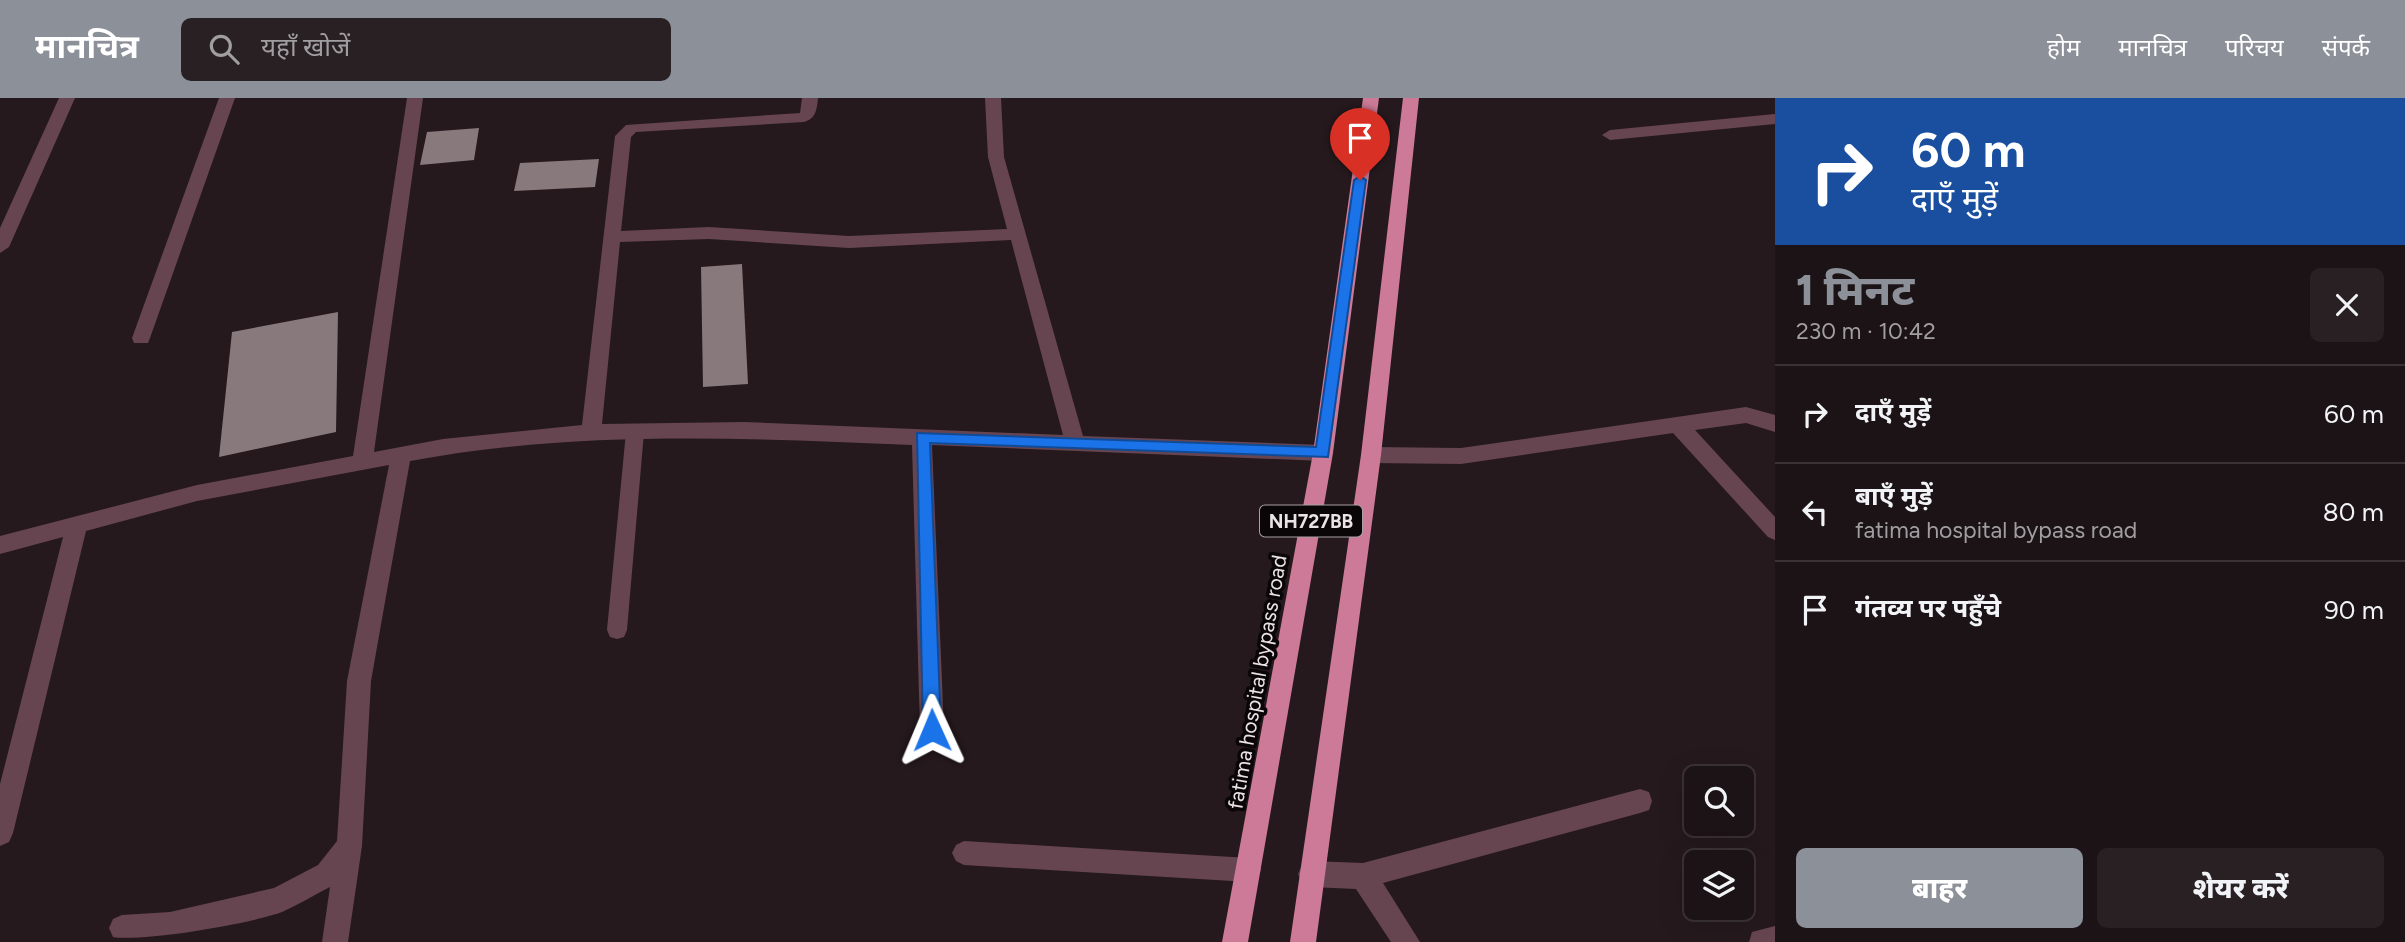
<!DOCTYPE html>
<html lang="hi">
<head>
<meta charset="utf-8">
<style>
	:root { --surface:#1c1316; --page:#292023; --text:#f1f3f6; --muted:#a09ea1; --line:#3a3235; --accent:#8c9099 }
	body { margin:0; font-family:Figtree,"Noto Sans Devanagari",sans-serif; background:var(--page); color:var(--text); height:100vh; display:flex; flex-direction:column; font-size:26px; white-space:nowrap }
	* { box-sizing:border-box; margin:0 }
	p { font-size:23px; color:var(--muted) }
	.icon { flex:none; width:38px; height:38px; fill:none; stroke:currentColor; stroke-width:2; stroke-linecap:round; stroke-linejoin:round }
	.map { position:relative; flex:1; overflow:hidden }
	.drawer { display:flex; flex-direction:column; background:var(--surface); width:630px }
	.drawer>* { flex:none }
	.guide { background:#1a4fa0; color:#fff; overflow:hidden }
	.controls { position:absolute; left:1684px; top:668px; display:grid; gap:14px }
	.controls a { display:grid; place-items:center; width:70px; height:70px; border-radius:10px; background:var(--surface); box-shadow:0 7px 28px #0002,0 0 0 2px var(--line); font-size:35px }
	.pin { position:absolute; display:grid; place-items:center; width:60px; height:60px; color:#fff; margin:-72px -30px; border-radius:50% 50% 50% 0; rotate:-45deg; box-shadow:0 0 7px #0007 }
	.pin .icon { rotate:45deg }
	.me { position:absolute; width:77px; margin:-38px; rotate:359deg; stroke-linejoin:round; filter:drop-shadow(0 0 5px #0008) }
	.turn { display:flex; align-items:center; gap:24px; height:147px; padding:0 21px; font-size:32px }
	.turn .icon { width:91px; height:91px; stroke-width:2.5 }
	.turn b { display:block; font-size:49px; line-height:60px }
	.round { display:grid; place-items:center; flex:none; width:74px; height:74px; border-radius:10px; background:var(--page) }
	.overview { display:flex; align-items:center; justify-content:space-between; height:119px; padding:0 21px }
	h1 { font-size:42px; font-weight:800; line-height:52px; color:var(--accent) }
	.primary-button { display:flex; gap:14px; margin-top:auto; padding:14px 21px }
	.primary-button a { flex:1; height:80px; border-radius:10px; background:var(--accent); color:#fff; font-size:28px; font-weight:800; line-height:80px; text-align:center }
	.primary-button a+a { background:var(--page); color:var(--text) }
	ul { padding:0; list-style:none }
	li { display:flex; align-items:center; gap:21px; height:98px; padding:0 21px; border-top:2px solid var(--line) }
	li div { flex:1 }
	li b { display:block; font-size:26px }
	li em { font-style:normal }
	header { display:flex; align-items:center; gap:42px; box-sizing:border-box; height:98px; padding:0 35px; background:var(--accent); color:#fff }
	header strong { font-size:33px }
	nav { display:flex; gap:38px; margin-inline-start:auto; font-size:24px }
	.search { width:490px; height:63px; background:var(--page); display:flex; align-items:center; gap:18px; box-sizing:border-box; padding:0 24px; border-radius:10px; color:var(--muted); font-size:26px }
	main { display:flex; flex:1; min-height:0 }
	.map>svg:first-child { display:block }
</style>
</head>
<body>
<header>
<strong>मानचित्र</strong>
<div class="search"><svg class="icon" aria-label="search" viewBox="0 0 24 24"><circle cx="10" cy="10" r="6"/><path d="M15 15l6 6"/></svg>यहाँ खोजें</div>
<nav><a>होम</a><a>मानचित्र</a><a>परिचय</a><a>संपर्क</a></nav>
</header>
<main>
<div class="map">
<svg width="1775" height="844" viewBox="0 0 1775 844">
	<rect width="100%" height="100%" fill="#25191d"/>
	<g fill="#88797d">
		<path d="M479 30 474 62 420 67 427 34Z"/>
		<path d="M599 61 595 89 514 93 520 65Z"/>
		<path d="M742 166 748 286 703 289 701 169Z"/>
		<path d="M338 214 336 334 219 359 232 234Z"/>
	</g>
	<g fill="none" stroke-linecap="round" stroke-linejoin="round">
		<g fill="#664550" fill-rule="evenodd">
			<path d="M635 327 644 334 627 532 624 539 617 541 610 539 607 532 626 334Z"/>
			<path d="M964 743 1249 760 1257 764 1261 772 1257 780 1249 784 964 767 956 763 952 755 956 747Z"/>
		</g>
		<g fill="#664550" fill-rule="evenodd">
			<path d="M59 0H75L9 149 0 155V130Z"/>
			<path d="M219 0H235L150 240 148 245H134L132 240Z"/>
			<path d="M407 0H423L374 354 443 341 582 327 615 38 626 27 800 15 802 0H818C817 11 816 21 804 24L636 34 631 39 621 133 709 129 849 138 1007 131 988 59 985 0H1001L1004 59 1083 338 1323 347 1330 349 1333 355 1330 361 1323 363 932 347 944 632 940 640 932 643 924 640 920 632 912 347C745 340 576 332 410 363L371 583 362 748 348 844H322L330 789C314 797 298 807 282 814 250 826 141 844 113 839L109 830 113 821 122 817 170 814 274 790 318 767 337 743 347 583 389 367 197 403 86 433 13 735 9 744 0 748V686L63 439 0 456V438L197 387 353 358ZM709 141 849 150 1011 142 1063 337 744 324 602 326 620 144Z"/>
			<path d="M1775 16V26L1610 42 1602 37 1610 32Z"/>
			<path d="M1746 309 1775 317V334L1746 325 1695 332 1775 419V442L1768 439 1673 335 1461 366 1371 365 1364 363 1361 357 1364 351 1371 349 1461 350Z"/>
			<path d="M1640 691 1649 694 1652 703 1649 712 1640 715 1383 785 1420 844H1391L1356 791 1311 789 1302 785 1298 776 1302 767 1311 763 1363 765Z"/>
			<path d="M1775 828V844H1749L1752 834Z"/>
		</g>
		<g fill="#cc7a98" fill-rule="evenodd">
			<path d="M1363 0H1379L1333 355 1248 844H1222L1313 355Z"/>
			<path d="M1403 0H1419L1381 357 1316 844H1290L1361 357Z"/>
		</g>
	</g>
	<path fill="#1a73e8" stroke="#114b97" stroke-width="2" d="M1360 78 1366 82 1328 359 930 345 941 632 938 638 932 640 926 638 923 632 917 335 1316 349 1354 82Z"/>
	<g text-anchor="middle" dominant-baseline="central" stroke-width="7" stroke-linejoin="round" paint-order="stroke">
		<rect fill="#0a0607" stroke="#a8a0a2" stroke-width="2" x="1260" y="407.5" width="102" height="31" rx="5"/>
		<g font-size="19" font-weight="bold" fill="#ebe2e5">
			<text x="1311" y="423">NH727BB</text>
		</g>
		<g font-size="21" fill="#ebe2e5" stroke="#0a0607">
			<text transform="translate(1257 584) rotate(-80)">fatima hospital bypass road</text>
		</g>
	</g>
</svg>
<div class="controls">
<a><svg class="icon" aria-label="search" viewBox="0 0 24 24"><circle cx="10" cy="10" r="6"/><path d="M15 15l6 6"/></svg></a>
<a><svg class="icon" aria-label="layers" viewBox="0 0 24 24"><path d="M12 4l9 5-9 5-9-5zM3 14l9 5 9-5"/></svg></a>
</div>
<div class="pin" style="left:1360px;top:82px;background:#d93025"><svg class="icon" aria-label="arrive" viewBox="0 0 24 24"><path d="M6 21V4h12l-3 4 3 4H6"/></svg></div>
<svg class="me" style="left:932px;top:632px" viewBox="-20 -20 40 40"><path d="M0-17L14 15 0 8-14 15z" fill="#1a73e8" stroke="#fff" stroke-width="4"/></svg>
</div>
<section class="drawer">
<div class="guide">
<div class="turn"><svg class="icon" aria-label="right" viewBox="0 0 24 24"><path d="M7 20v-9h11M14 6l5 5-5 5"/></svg><div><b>60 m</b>दाएँ मुड़ें</div></div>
</div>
<div class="overview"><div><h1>1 मिनट</h1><p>230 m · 10:42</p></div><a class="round"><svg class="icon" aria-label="close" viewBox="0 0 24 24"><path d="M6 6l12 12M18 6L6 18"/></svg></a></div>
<ul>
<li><svg class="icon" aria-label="right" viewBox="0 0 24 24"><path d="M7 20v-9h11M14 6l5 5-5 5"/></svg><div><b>दाएँ मुड़ें</b></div><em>60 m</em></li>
<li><svg class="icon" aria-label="left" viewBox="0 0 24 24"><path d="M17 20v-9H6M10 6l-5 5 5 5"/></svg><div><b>बाएँ मुड़ें</b><p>fatima hospital bypass road</p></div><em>80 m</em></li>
<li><svg class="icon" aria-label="arrive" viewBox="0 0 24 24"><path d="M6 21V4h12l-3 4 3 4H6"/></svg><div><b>गंतव्य पर पहुँचे</b></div><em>90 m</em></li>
</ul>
<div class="primary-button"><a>बाहर</a><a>शेयर करें</a></div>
</section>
</main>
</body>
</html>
